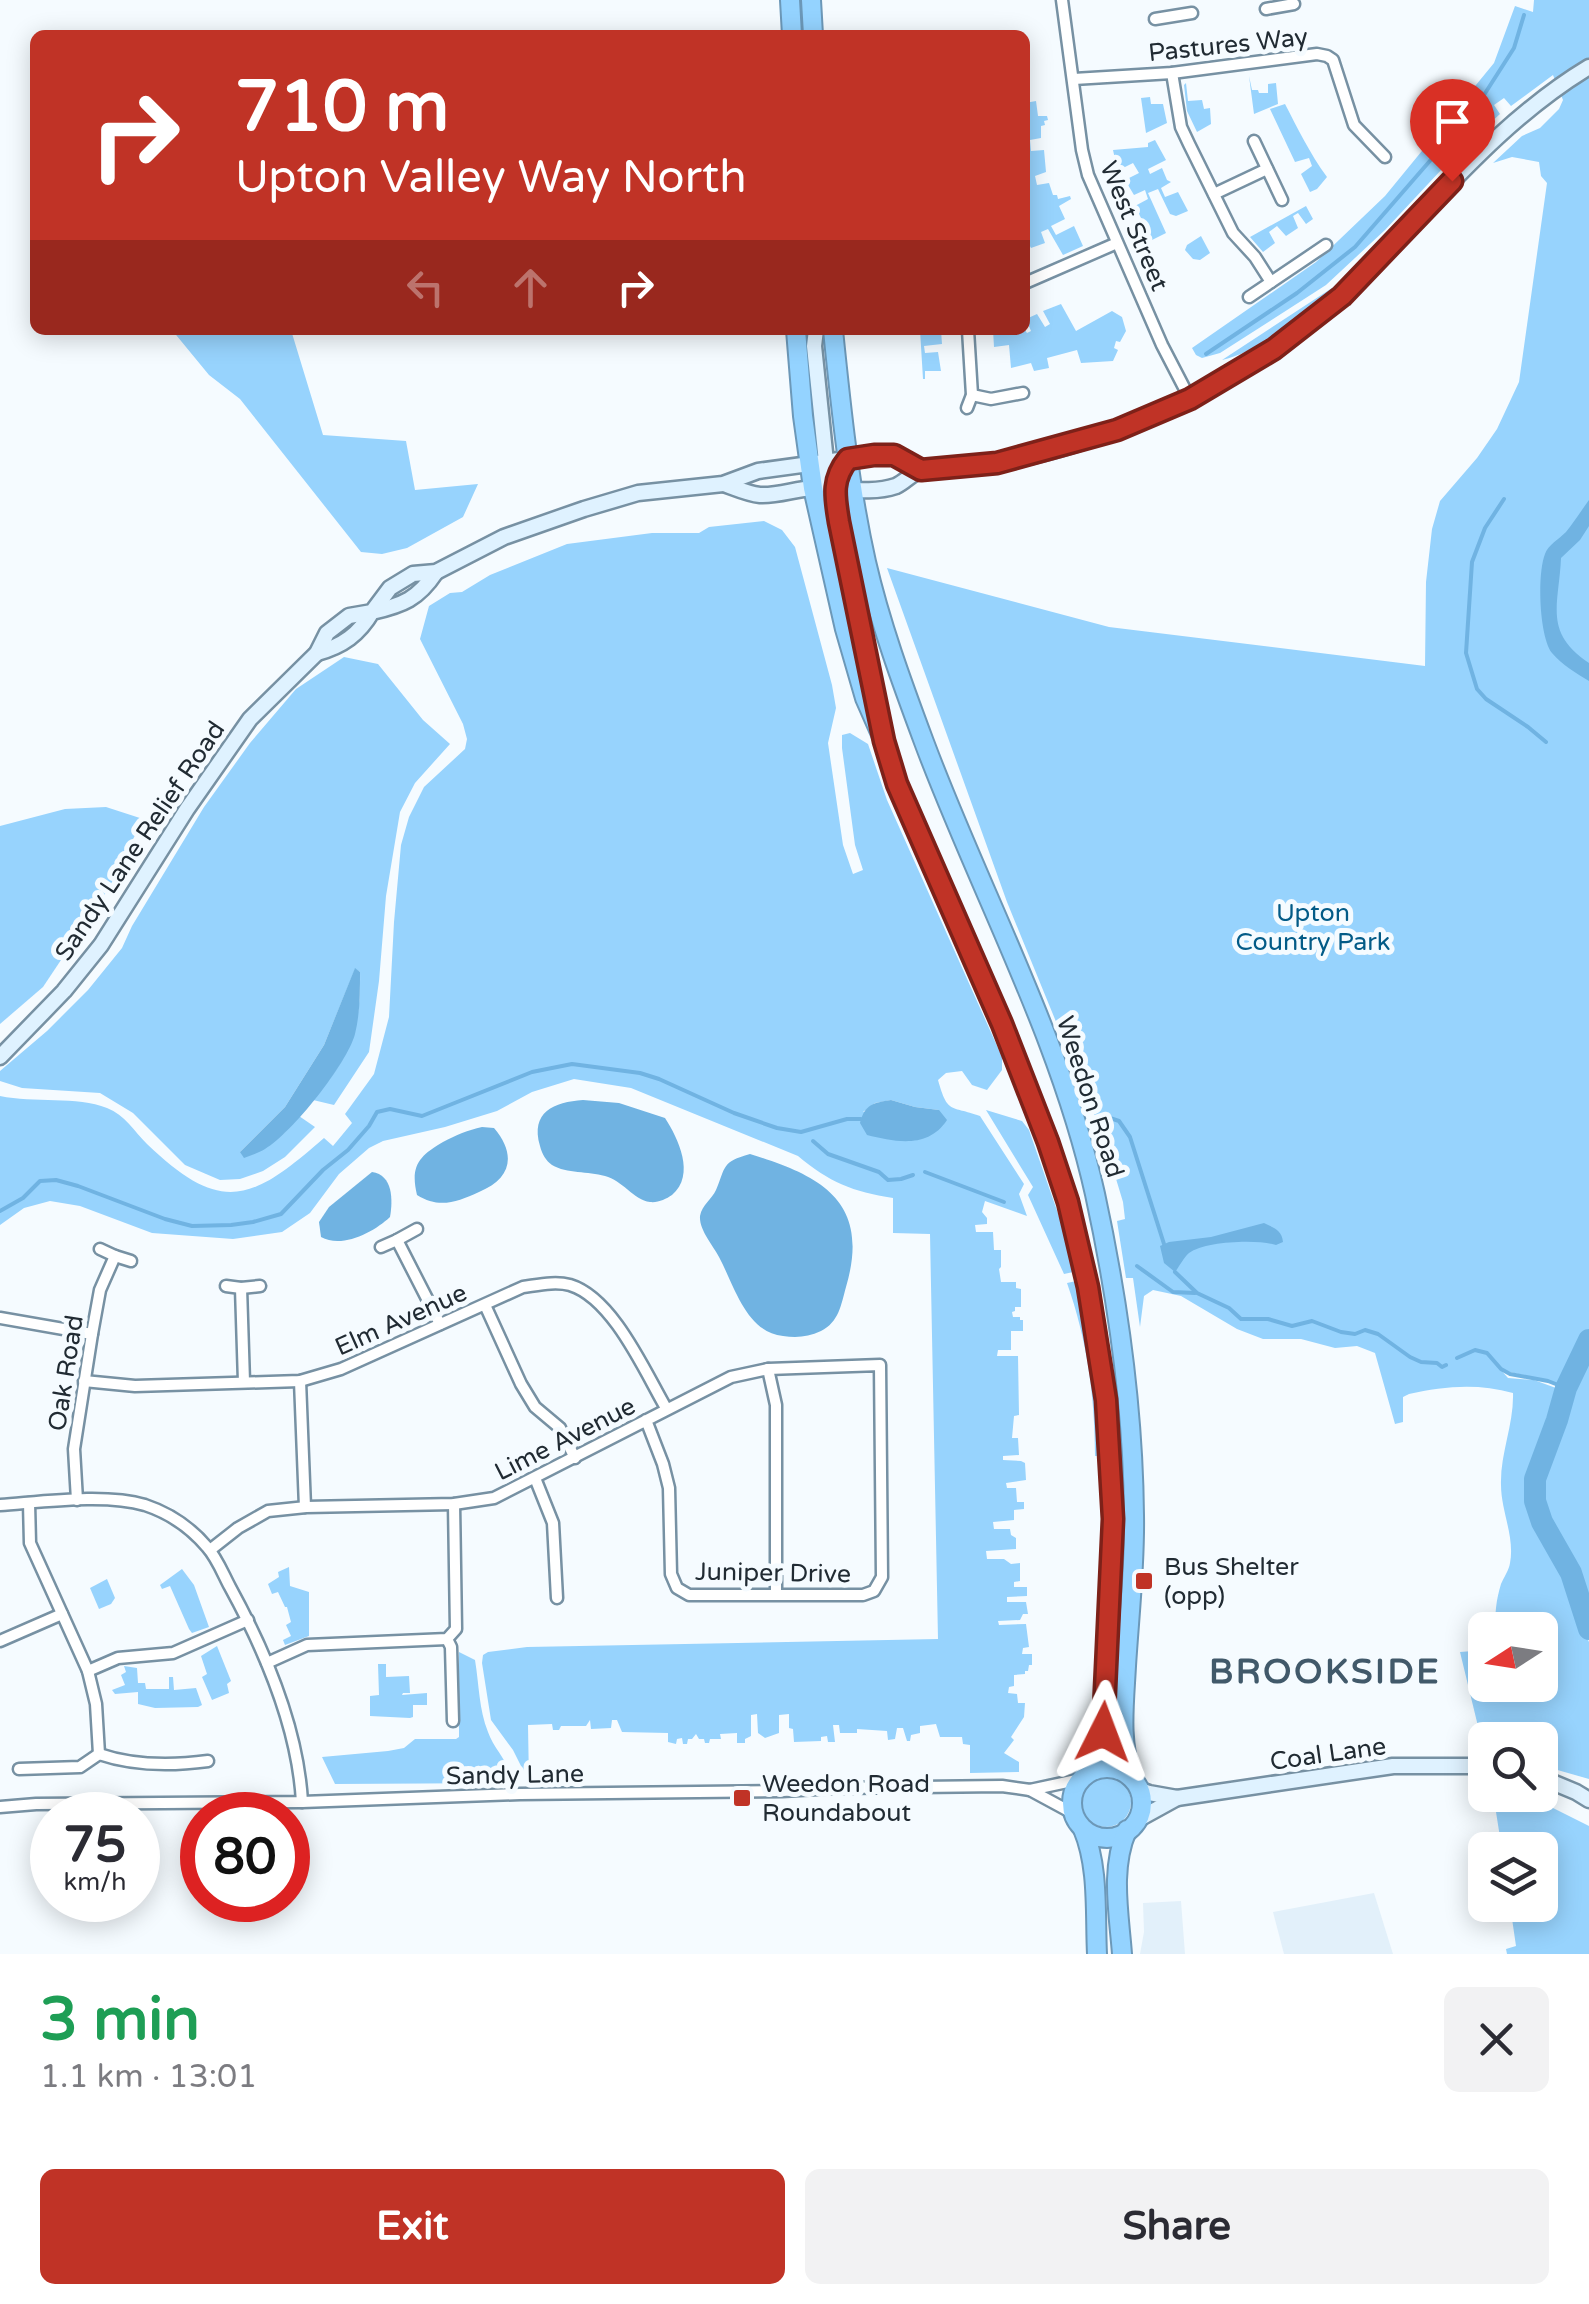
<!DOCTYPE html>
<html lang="en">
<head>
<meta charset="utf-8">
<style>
	:root { --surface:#fff; --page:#f2f2f3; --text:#2b2b33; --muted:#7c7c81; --accent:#c03326 }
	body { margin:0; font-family:"Varela Round",sans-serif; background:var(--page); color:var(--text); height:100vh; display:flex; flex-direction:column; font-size:38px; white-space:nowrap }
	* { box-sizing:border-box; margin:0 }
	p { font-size:32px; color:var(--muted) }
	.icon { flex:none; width:55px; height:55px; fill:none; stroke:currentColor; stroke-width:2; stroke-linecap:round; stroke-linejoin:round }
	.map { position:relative; height:1954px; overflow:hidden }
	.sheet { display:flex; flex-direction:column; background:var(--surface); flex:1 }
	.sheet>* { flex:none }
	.hud { position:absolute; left:30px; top:30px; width:1000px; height:305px; border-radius:15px; box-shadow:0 5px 25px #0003; background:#c03326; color:#fff; overflow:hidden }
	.needle { width:65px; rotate:258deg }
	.buttons { position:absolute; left:1468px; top:1612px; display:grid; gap:20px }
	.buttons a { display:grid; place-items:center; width:90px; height:90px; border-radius:15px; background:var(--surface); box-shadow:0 5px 25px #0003; font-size:50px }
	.speed { position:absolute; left:30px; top:1792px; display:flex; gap:20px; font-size:50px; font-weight:700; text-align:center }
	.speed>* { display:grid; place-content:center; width:130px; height:130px; border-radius:50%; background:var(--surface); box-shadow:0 5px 25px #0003; line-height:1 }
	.speed small { font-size:25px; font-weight:400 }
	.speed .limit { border:15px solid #d22; background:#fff; color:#111 }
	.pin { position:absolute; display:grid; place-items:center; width:85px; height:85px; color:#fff; margin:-102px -42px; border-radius:50% 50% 50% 0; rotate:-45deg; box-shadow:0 0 10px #0007 }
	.pin .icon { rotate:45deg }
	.me { position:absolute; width:110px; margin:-55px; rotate:3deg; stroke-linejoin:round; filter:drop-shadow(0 0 8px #0008) }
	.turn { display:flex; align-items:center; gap:35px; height:210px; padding:0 40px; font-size:45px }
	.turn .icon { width:130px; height:130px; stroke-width:2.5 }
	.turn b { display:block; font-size:70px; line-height:85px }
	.lanes { display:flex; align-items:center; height:95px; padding:0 40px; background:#0003; justify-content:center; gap:50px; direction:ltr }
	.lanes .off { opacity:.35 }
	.round { display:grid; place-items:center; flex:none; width:105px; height:105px; border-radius:15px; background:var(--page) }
	.overview { display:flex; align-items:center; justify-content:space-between; height:170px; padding:0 40px }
	h1 { font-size:60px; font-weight:700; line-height:75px; color:#1e9e55 }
	.primary-button { display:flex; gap:20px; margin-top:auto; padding:20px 40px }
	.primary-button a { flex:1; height:115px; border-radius:15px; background:var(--accent); color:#fff; font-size:40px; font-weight:700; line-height:115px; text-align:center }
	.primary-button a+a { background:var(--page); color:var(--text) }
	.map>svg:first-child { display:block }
</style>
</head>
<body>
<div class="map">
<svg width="1589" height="1954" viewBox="0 0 1589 1954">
	<rect width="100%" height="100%" fill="#f5fbff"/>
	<g fill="#e2f0fa">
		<path d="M1374 1893 1393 1954H1284L1273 1912Z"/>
		<path d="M1181 1901 1185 1954H1140L1144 1932 1143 1903Z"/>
	</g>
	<g fill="#97d3fd" fill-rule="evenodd">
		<path d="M1534 0H1589V1629L1571 1573 1542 1522 1535 1501V1479L1565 1389 1548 1381 1501 1370 1508 1378 1534 1380 1556 1388 1558 1392 1530 1483 1532 1506 1546 1539 1568 1579 1578 1618 1589 1642V1779L1540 1765V1740H1485L1484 1751 1460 1652 1473 1651 1485 1645V1685H1540V1630H1495C1495 1614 1496 1600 1501 1584 1504 1577 1509 1570 1510 1563 1515 1537 1501 1511 1501 1485 1500 1454 1514 1424 1513 1393 1478 1383 1444 1386 1409 1394L1403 1397V1422L1395 1424 1375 1353 1357 1346 1335 1348 1301 1339H1263L1237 1329 1181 1296 1153 1290 1144 1296 1140 1327 1133 1278H1126L1117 1221 1125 1219 1123 1202 1104 1139 1007 902 887 568 1109 627 1425 666 1426 582 1432 529 1440 501 1477 458 1497 429 1519 382 1547 183 1541 176 1539 162 1512 157 1493 163 1522 136 1540 128 1559 109 1563 100 1553 75 1511 106 1504 98 1494 105 1500 114 1457 153 1385 230 1326 285 1220 353 1202 358 1196 355 1192 348 1316 262 1385 196 1494 63 1515 6 1533 12Z"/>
		<path d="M1249 76 1252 90H1258L1259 93H1268V84L1276 83 1278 104 1254 114Z"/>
		<path d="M1186 83 1188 101 1202 100 1204 109 1210 108 1211 124 1197 132 1187 111 1184 85Z"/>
		<path d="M1150 97 1151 104H1163L1167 123 1146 133 1141 98Z"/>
		<path d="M1036 101 1038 116H1047L1048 120 1044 121 1045 125 1041 126V138L1030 140 1031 151 1044 150 1046 172 1035 176 1037 185 1049 183 1053 195H1057L1058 199 1070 196 1071 199 1059 206 1065 219 1051 226 1056 235 1074 226 1083 246 1063 255 1048 229 1041 232 1045 243 1031 248 1025 237V103Z"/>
		<path d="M1285 104C1297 127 1310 154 1327 177L1317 189 1310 192 1301 174 1312 166 1309 158 1295 162 1270 109Z"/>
		<path d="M1155 140 1166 160 1148 169 1150 174 1162 168 1167 180 1171 182 1161 188 1165 197 1178 192 1188 211 1176 216 1170 214 1158 189 1148 193 1166 233 1152 240 1135 206 1148 199 1145 190 1134 195 1125 180 1139 173 1133 163 1123 168 1121 166 1117 168 1113 150 1148 147V143Z"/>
		<path d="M1306 206 1313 219 1306 224 1298 213 1293 216 1298 228 1286 236 1277 226 1269 232 1275 243 1263 252 1250 237Z"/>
		<path d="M1201 236 1210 253 1200 260 1193 259 1185 250 1187 245Z"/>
		<path d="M1335 286C1311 313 1259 352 1222 360Z"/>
		<path d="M1061 304 1076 331 1112 311 1122 317 1126 331 1120 342 1116 341 1114 348 1118 350 1113 361 1081 363 1077 350 1047 358 1049 368 1034 371 1031 363 1011 368 1009 345 994 347 993 330H1025L1027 333 1031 331 1026 319 1037 314 1045 327 1050 324 1043 311Z"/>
		<path d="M172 330H291L323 435 406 441 415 490 478 484 463 517 407 548 382 554 361 552 240 399 209 375Z"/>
		<path d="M920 330H941L942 344 924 346 925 353 938 352 941 371H925V379H923Z"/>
		<path d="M764 521 782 530 795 547 832 685 836 708 828 743 843 845 853 874 863 870 855 845 842 748V735L850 733 868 744 887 800 1002 1057V1070L987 1090 972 1085 962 1071 946 1073 938 1080C948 1115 950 1105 980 1116L1024 1184 1019 1194 1027 1216 985 1201 982 1212 987 1218V1224L975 1225 976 1232H993L994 1250H1001V1267L999 1269 1001 1282H1016V1288L1021 1289V1307H1015V1311L1012 1312 1013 1317H1020V1320H1023V1331H1011V1350H998L997 1356H1018L1019 1415 1014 1416 1012 1438H1018L1019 1455 1003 1456V1460L1021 1461 1025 1463 1026 1480 1006 1483 1007 1488H1016L1017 1502H1024V1509L1014 1510V1520L993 1522 994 1529H1010L1011 1535 1016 1538V1549L986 1551 987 1559H1004L1011 1564 1020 1563V1581L1014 1582V1587H1027V1596L1007 1597V1602H1026L1028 1614H1023L1020 1620 998 1621 999 1625 1026 1624 1029 1647 1023 1648 1022 1654H1032V1665H1029L1028 1671H1025V1674L1014 1675V1686L1009 1687 1008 1693 1017 1694 1018 1703H1025L1024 1717 1011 1737 1014 1740 1004 1753 1019 1762V1772L970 1773V1745L963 1744 962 1737H940L936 1724 920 1726V1733L911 1735 910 1741H907L903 1728H897L895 1739 888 1740 887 1731 857 1729V1733H840L839 1725H833L835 1742H828L827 1736 821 1737V1741L794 1742 793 1729 789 1728V1714L779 1715V1733L765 1738 758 1733 757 1714 751 1715V1736L745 1739V1743H737V1733L720 1734 721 1739H710L709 1743H705L704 1739H699L696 1734 692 1739H688L687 1744H683L682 1738 677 1739 676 1744 668 1742V1733L622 1732 617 1720H612L611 1728 591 1729 590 1720 586 1726H561L559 1730H553L552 1724 528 1725 529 1782 513 1750 491 1720 482 1663 483 1655 488 1652 527 1647 938 1639 930 1234 893 1233V1198C853 1192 829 1182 798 1156L631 1088 574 1079 532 1092 497 1111 445 1127 383 1141 369 1148 339 1174 310 1213 282 1232 233 1239 152 1233 80 1206 50 1201 24 1208 0 1225V1096C34 1103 77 1096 107 1108 125 1115 134 1131 147 1144 222 1216 252 1201 324 1138L333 1146 352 1123 345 1114 374 1074 389 1017 394 922 401 845 409 817 424 787 465 749 467 739 463 724 420 639 429 606 450 593 462 592 490 575 567 544 652 533H699L709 527ZM891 1100 915 1107 939 1110 863 1112 875 1103Z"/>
		<path d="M344 657 378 664 423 720 450 744 415 783 400 812 386 896 379 981 369 1052 334 1105 313 1100C350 1056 361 1031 360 972L355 969 324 1045 285 1107 240 1152 284 1133 299 1116 315 1127 285 1157 263 1171 240 1179 220 1180 185 1165 133 1113 100 1093 22 1088 0 1081V1071L47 1031 88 990 122 948 132 926 204 807 250 743 296 689Z"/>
		<path d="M106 807 143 819 109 888 43 987 0 1024V826L65 809Z"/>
		<path d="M986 1110 1022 1121 1029 1130 1078 1271 1064 1274 1028 1195 1033 1187Z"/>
		<path d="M1081 1280 1096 1373 1103 1448 1099 1456H1095C1095 1396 1087 1340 1067 1283Z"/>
		<path d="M289 1567 290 1586 309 1592V1636L285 1645 283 1640 291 1636 286 1625 291 1622 287 1607H285L278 1592 272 1594 268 1584 279 1577 278 1572Z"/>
		<path d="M182 1569 194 1585 209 1627 192 1633 189 1629 170 1586 162 1589 160 1585Z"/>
		<path d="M107 1579 115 1598 111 1604 99 1609 90 1588Z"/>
		<path d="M217 1646 231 1681 227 1684 229 1693 212 1700 202 1677 207 1674 201 1656Z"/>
		<path d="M459 1652 475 1660C479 1684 479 1710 488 1732 494 1750 511 1763 512 1783L335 1784 322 1757 388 1751 404 1748 415 1739H456L459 1737Z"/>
		<path d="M378 1664H386V1677L409 1676 410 1693H403L402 1695 427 1693V1705H413V1717L410 1718 370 1716V1696L379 1695Z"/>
		<path d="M124 1666 137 1668 138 1683H145L146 1689H169V1677H173L174 1690 196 1688 202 1705 198 1707 155 1708 138 1704V1692L115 1694 112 1690 125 1685 121 1675 126 1672Z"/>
		<circle cx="1106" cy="1802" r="25"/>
		<path d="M1498 1795 1551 1807 1589 1826V1954H1507L1506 1949 1516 1946 1510 1905H1540V1850H1502L1496 1812Z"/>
	</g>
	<g fill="#70b3e2">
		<path d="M1589 500V526L1580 540 1561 558C1559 605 1543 632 1589 663V681C1576 673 1562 665 1552 653 1539 636 1537 574 1545 554 1548 545 1559 539 1566 532 1574 522 1581 511 1589 500Z"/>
		<path d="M355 968 360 972C360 993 360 1014 355 1034 347 1064 292 1133 265 1149 259 1153 251 1155 244 1158L240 1152 285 1107 324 1045Z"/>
		<path d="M583 1100 619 1103 665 1118C678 1138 696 1175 672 1195 666 1199 658 1203 650 1202 634 1200 622 1180 605 1176 588 1171 567 1174 552 1165 546 1161 542 1154 540 1146 530 1112 554 1102 583 1100Z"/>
		<path d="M891 1100 915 1107 939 1110 947 1120C928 1149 896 1142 867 1135L860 1123C865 1104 873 1103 891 1100Z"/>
		<path d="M482 1127 494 1128C517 1155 511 1179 479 1192 457 1202 439 1209 417 1195 410 1166 419 1156 443 1142 456 1135 468 1130 482 1127Z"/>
		<path d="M750 1154C822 1176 871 1202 846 1287 841 1305 839 1322 821 1331 808 1337 797 1338 783 1336 746 1332 735 1287 719 1257 713 1245 699 1230 700 1216 702 1205 712 1199 716 1190 726 1167 721 1162 750 1154Z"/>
		<path d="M372 1172C393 1175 393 1200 390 1217 374 1232 342 1249 321 1237L319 1222 329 1207Z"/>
		<path d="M1264 1223C1274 1228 1282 1230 1283 1242L1276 1245C1258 1239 1205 1241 1189 1253 1184 1257 1179 1267 1175 1272L1164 1263 1160 1246 1169 1242 1211 1237Z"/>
	</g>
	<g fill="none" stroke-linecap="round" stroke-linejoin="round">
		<g stroke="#70b3e2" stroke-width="4">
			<path d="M1206 354 1297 293 1355 247 1475 109 1514 48 1524 15"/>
			<path d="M1504 499 1485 528 1472 562 1466 653 1477 689 1486 699 1528 727 1546 742"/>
			<path d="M1107 1117 1119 1121 1130 1137 1164 1244"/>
			<path d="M813 1141 828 1154 879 1172 888 1180 901 1179 913 1175"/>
			<path d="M925 1172 1004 1202"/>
			<path d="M0 1211 23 1198 40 1181 56 1180 78 1186 165 1219 192 1226 231 1225 253 1222 281 1214 323 1170 348 1150 369 1126 377 1112 390 1109 422 1116 532 1072 572 1064 640 1073 659 1079 734 1113 777 1128 801 1132 847 1119H861"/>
			<path d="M1137 1266 1173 1292 1195 1293"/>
			<path d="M1175 1272 1197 1293 1229 1308 1241 1319H1268L1292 1326 1312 1321 1341 1332 1355 1334 1365 1330 1378 1334 1410 1357 1421 1362 1437 1363 1442 1367 1446 1365"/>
			<path d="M1457 1358 1475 1350 1487 1353 1501 1369 1510 1374 1548 1381 1566 1388"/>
		</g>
		<path stroke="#70b3e2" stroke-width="22" d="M1589 1340 1566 1388 1557 1420 1535 1479V1501L1542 1522 1571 1573 1589 1629"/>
		<defs>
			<g id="street">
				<path d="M1062 0 1082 150 1088 175 1162 345 1190 399"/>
				<path d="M1266 9 1294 4"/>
				<path d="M1155 19 1192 13"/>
				<path d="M1172 73 1181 127 1189 144 1233 233 1255 257 1271 282"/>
				<path d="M1074 79 1172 73 1317 54 1327 56 1333 60 1354 125 1385 157"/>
				<path d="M1254 141 1282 200"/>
				<path d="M1214 194 1267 169"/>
				<path d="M1025 283 1117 243"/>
				<path d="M1249 297 1326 245"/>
				<path d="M972 395 991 399 1023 393"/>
				<path d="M967 408 972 395 968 330"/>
				<path d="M397 1240 417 1229"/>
				<path d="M381 1247 397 1240 440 1324"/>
				<path d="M115 1256 131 1261"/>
				<path d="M226 1286 241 1288 244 1382"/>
				<path d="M241 1288 260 1286"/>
				<path d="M485 1305 521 1384 535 1407 560 1428 575 1458"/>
				<path d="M0 1318 92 1334"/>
				<path d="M768 1369 776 1405V1594"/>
				<path d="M84 1381 135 1386 300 1381 341 1369 523 1287C538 1285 555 1281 570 1285 613 1298 645 1372 666 1408"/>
				<path d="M300 1381 305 1507"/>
				<path d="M535 1478 553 1523 557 1598"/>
				<path d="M77 1500 74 1449 92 1334 100 1290 115 1256 100 1249"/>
				<path d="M29 1503 30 1543 88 1671 96 1704 99 1754"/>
				<path d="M0 1505C42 1502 105 1493 145 1505 169 1513 191 1528 207 1547 217 1558 223 1574 230 1587 265 1651 298 1729 302 1802"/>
				<path d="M210 1550 238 1528 268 1511 306 1507 454 1504 494 1498 731 1377 768 1369 880 1365 882 1577 874 1591 863 1595H689L677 1588 671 1574 669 1488 663 1464 646 1420"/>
				<path d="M447 1639 451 1647 453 1721"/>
				<path d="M0 1641 62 1614"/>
				<path d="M267 1663 307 1645 447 1639 456 1629 454 1504"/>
				<path d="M88 1671 118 1658 173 1653 248 1620"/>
				<path d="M19 1769 80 1767 99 1754C134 1766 171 1766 208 1761"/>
				<path d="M1030 1790 1067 1810 1076 1818"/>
				<path d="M0 1807 36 1804 302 1802 520 1794 782 1791 836 1788 1002 1786 1030 1790 1081 1779"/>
			</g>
			<g id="secondary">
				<path d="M848 459 835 480 834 489 879 716"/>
				<path d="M724 484C735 488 749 494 760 495 778 496 795 489 813 488 840 487 869 495 896 486 905 482 912 473 921 470 940 464 976 467 997 463 1089 448 1198 402 1275 349 1391 267 1466 141 1589 67"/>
				<path d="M813 488 823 477 826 462 814 346 816 330"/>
				<path d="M317 653C343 646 359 634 372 612 403 605 418 599 436 572"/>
				<path d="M0 1057 64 991 101 945 187 809 250 719 317 653 327 633 349 616 372 612 390 588 413 574 436 572 504 537 584 509 638 493 723 484 758 471 875 455H893L921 470"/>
				<path d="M1540 1777 1576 1792 1589 1800"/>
				<path d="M1138 1789 1149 1793 1177 1798 1393 1766H1485"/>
				<path d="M1137 1820 1177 1798"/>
			</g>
			<g id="highway">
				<path d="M790 0 792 35"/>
				<path d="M811 0 813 35"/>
				<path d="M796 330 803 416 813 488 845 629 865 698 884 741 897 784 1002 1024 1049 1142 1068 1202 1089 1287 1107 1401 1113 1519 1103 1732 1094 1763 1084 1776"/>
				<path d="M833 330C841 408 849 486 866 562 880 623 902 683 924 742 980 892 1060 1036 1095 1194 1118 1300 1133 1407 1134 1515 1135 1565 1129 1617 1126 1666 1124 1705 1119 1741 1132 1778"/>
				<circle cx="1107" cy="1803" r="35"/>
				<path d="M1083 1829C1099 1867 1095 1913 1097 1954"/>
				<path d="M1122 1954C1119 1913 1110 1869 1127 1830"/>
			</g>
		</defs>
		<use href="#street" stroke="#7791a3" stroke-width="15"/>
		<use href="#secondary" stroke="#7791a3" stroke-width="19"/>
		<use href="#highway" stroke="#6c98b8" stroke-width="22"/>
		<use href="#street" stroke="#fff" stroke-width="10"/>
		<use href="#secondary" stroke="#dff2ff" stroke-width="14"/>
		<use href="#highway" stroke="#94d3ff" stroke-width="18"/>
	</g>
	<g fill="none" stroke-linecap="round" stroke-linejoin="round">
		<defs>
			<path id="route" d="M1103 1732 1113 1519 1106 1400 1088 1287 1068 1202 1048 1142 1002 1024 897 784 884 741 839 522C835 497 831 480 848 459L874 455H894L921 470 997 463 1117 430 1190 399 1274 349 1342 296 1452 181"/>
		</defs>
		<use href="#route" stroke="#7d2119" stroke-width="25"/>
		<use href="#route" stroke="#c03326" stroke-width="18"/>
	</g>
	<g fill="#c03326" stroke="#f5fbff" stroke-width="4">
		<rect x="1134" y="1571" width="20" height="20" rx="5"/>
		<rect x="732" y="1788" width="20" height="20" rx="5"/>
	</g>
	<g text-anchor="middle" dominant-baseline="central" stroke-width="10" stroke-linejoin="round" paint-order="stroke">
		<g font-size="25" fill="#212b33" stroke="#f5fbff">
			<text transform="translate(1228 45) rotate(-6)">Pastures Way</text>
			<text transform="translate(1134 226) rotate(67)">West Street</text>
			<text transform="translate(140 841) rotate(-56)">Sandy Lane Relief Road</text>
			<text transform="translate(1090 1097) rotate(72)">Weedon Road</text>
			<text transform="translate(401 1320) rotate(-24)">Elm Avenue</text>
			<text transform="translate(66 1373) rotate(-81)">Oak Road</text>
			<text transform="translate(565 1439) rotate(-27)">Lime Avenue</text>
			<text transform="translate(773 1573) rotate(1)">Juniper Drive</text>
			<text transform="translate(1328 1754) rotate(-8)">Coal Lane</text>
			<text transform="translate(515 1775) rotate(-1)">Sandy Lane</text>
		</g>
		<g font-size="25" fill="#035b87" stroke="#f5fbff">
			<text x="1313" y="913">Upton<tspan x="1313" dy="29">Country Park</tspan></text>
		</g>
		<g font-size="25" fill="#212b33" stroke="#f5fbff" text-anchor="start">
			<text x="1164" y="1567">Bus Shelter<tspan x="1164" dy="29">(opp)</tspan></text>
			<text x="762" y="1784">Weedon Road<tspan x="762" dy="29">Roundabout</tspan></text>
		</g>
		<g font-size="35" font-weight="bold" letter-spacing="2.5" fill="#41596a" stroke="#f5fbff">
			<text x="1325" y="1672">BROOKSIDE</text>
		</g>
	</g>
</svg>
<div class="buttons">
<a><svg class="needle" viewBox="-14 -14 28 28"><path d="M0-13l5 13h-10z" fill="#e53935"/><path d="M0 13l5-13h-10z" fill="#7c7c81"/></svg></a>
<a><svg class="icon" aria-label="search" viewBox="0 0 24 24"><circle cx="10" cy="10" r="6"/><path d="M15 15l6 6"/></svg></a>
<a><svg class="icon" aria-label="layers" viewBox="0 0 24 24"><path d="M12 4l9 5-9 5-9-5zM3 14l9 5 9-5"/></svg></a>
</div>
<div class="speed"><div>75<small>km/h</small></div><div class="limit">80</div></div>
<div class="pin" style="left:1452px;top:181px;background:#d93025"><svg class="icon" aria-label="arrive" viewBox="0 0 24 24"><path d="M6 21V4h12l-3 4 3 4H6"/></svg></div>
<svg class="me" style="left:1103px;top:1732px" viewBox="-20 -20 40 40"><path d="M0-17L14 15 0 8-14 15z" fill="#c03326" stroke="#fff" stroke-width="4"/></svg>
<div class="hud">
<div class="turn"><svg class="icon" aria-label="right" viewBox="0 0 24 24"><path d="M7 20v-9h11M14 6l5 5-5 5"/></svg><div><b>710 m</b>Upton Valley Way North</div></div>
<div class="lanes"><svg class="icon off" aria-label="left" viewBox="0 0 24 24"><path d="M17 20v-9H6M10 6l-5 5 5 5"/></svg><svg class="icon off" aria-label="ahead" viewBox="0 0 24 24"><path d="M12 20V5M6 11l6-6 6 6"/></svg><svg class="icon" aria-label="right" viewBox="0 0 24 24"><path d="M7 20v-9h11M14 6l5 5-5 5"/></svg></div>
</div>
</div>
<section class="sheet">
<div class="overview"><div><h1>3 min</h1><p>1.1 km · 13:01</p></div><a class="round"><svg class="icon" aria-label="close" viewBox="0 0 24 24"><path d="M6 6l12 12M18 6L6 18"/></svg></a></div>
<div class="primary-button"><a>Exit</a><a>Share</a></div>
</section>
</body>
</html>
